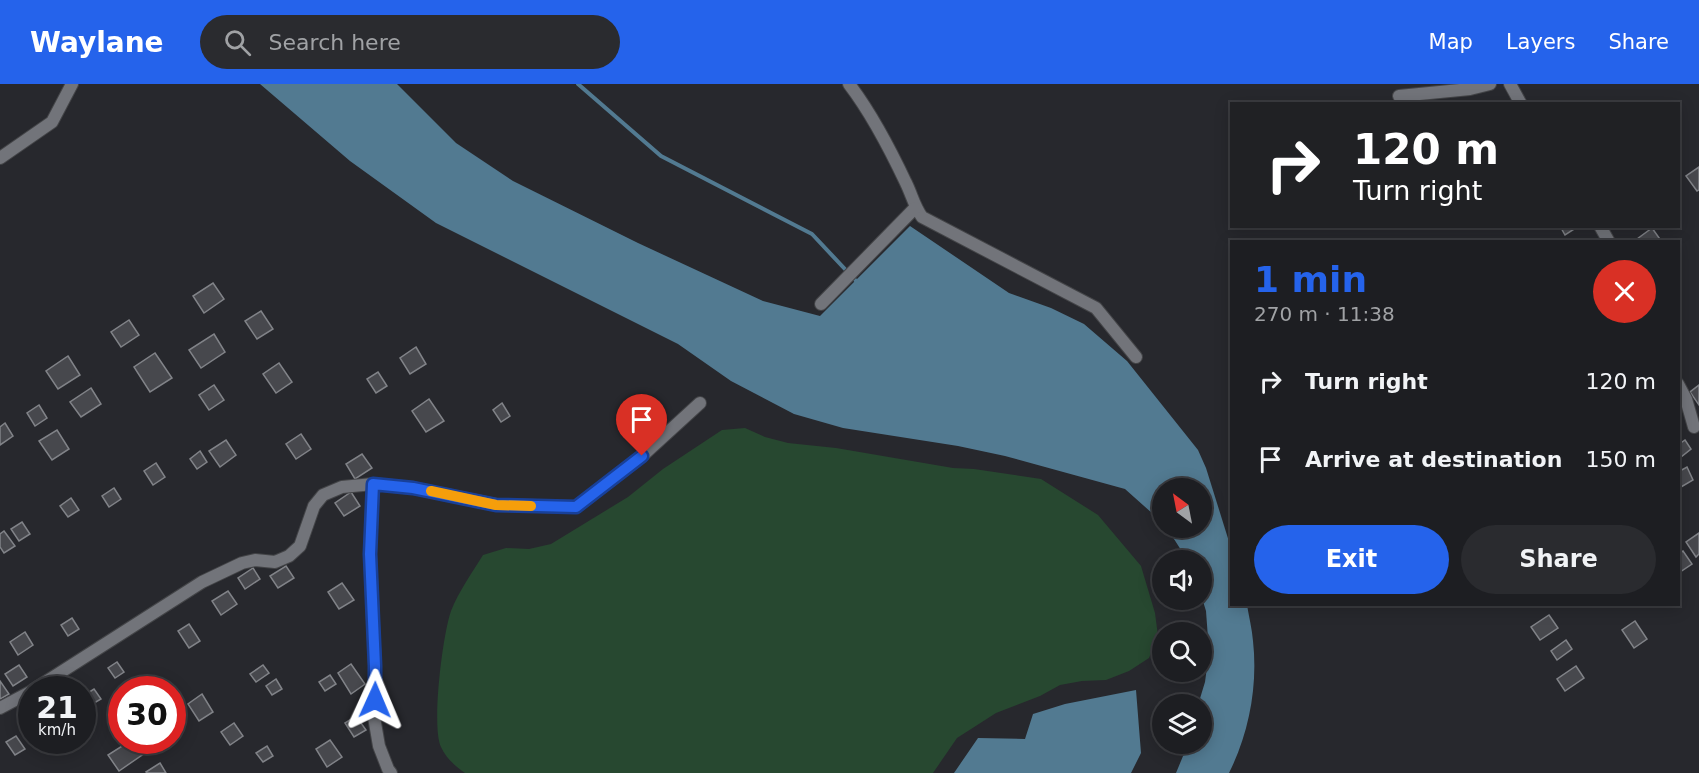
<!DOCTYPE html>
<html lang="en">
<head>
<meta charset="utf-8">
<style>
	:root { --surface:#1d1e22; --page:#2a2b2f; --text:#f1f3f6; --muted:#a0a2a5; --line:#3b3c40; --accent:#2563eb }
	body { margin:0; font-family:"DejaVu Sans",sans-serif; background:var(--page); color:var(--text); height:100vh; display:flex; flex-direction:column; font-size:22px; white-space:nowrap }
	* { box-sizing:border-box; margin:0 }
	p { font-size:20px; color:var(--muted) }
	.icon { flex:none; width:33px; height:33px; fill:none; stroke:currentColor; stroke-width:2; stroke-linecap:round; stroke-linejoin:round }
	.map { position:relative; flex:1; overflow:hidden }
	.details { position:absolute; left:1230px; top:156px; width:450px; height:366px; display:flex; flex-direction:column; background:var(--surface); border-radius:0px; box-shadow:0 3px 15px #0003,0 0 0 2px var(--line) }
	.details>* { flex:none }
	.top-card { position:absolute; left:1230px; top:18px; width:450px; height:126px; border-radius:0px; box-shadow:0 3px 15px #0003,0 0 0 2px var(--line); background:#202124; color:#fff; overflow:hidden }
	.needle { width:39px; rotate:328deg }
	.buttons { position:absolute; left:1152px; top:394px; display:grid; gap:12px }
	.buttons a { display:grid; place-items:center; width:60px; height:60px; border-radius:50%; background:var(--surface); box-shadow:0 3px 15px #0003,0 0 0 2px var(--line); font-size:30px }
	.speed { position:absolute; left:18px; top:592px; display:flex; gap:12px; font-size:30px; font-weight:700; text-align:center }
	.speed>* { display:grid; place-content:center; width:78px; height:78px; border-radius:50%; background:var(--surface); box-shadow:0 3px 15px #0003,0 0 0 2px var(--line); line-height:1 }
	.speed small { font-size:15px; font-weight:400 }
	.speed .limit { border:9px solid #d22; background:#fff; color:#111 }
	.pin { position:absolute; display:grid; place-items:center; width:51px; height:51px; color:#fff; margin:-62px -26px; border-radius:50% 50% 50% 0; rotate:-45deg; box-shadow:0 0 6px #0007 }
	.pin .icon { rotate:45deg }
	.me { position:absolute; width:66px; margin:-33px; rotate:1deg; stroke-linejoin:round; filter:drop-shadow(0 0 4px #0008) }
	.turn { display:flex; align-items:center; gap:21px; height:126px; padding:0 24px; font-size:27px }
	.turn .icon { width:78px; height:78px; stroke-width:2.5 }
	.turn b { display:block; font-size:42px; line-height:51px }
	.round { display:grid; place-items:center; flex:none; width:63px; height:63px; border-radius:32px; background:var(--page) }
	.summary { display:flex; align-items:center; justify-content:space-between; height:102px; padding:0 24px }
	h1 { font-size:36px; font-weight:700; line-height:45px; color:var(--accent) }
	.action { display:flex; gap:12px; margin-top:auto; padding:12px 24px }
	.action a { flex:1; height:69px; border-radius:36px; background:var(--accent); color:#fff; font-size:24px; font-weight:700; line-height:69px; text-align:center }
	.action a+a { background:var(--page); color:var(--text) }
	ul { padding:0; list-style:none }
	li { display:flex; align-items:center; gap:18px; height:78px; padding:0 24px }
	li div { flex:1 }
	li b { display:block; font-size:22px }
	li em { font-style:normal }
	header { display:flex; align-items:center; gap:36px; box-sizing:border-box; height:84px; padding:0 30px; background:var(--accent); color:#fff }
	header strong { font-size:28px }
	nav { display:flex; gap:33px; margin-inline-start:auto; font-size:21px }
	.search { width:420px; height:54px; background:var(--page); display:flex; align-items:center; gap:15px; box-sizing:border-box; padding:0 21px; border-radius:33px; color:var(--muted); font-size:22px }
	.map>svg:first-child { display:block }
</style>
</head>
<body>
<header>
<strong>Waylane</strong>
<div class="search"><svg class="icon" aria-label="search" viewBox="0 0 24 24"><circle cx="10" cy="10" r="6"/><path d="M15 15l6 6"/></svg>Search here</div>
<nav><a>Map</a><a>Layers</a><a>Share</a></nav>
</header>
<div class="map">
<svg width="1699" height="689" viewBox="0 0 1699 689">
	<rect width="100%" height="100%" fill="#27282d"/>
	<path fill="#274830" d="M745 344 765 353 788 359 836 364 953 384 974 385 1041 395 1098 431 1141 482 1155 529 1158 552 1149 574 1129 587 1106 596 1082 597 1060 601 1040 612 996 629 957 654 933 689H465C455 682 446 674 441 663 431 642 443 549 451 527 459 507 472 489 483 471L506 464 529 465 551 460 628 413 663 385 722 346Z"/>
	<g fill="#527a91">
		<path d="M260 0H397L456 59 513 97 638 159 763 217 820 232 910 142 1009 209 1051 224 1084 240 1127 277 1198 366 1206 384 1231 464 1232 520 1247 521C1249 533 1252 545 1253 557 1258 602 1249 649 1229 689H1176L1188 660H1202V621H1198L1205 598 1209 568 1206 527 1202 514V477H1188L1167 444H1202V405H1162V438L1125 405 1005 372 958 362 843 344 794 330 731 297 678 260 436 139 350 77Z"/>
		<path d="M1136 606 1141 669 1131 689H954L978 654 1025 655 1033 630 1065 620Z"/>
	</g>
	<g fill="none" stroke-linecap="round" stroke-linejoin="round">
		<path stroke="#527a91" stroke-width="4" d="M578 0 661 72 812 150 858 199"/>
	</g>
	<g fill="#47484d" stroke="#818388" stroke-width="1.5">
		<path d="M1699 83V106L1697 107 1686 92Z"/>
		<path d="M1560 142H1579L1565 151Z"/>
		<path d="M1652 144 1662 158H1638L1637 155Z"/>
		<path d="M213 199 224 215 204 229 193 212Z"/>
		<path d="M261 227 273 245 257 255 245 237Z"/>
		<path d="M129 236 139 251 121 263 111 248Z"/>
		<path d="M214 250 225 268 201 284 189 266Z"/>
		<path d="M416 263 426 280 410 290 400 274Z"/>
		<path d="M155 269 172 294 150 308 134 283Z"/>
		<path d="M68 272 80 291 58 305 46 287Z"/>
		<path d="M279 279 292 298 276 309 263 290Z"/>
		<path d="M378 288 387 302 376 309 367 295Z"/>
		<path d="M214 301 224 316 209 326 199 311Z"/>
		<path d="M1699 301V321L1690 308Z"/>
		<path d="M91 304 101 320 81 333 70 318Z"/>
		<path d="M429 315 444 337 426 348 412 327Z"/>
		<path d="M502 319 510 332 501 338 493 326Z"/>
		<path d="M39 321 47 334 35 342 27 329Z"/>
		<path d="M5 339 13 352 0 361V343Z"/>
		<path d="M57 346 69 365 52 376 39 357Z"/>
		<path d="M301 350 311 365 296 375 286 360Z"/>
		<path d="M226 356 236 371 220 383 209 367Z"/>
		<path d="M1685 356 1691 365 1681 373 1678 370V361Z"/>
		<path d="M200 367 207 378 197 385 190 375Z"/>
		<path d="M362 370 372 384 355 395 346 380Z"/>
		<path d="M156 379 165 393 153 401 144 387Z"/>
		<path d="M1687 383 1693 396 1681 403 1678 400V388Z"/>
		<path d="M114 404 121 415 109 423 102 412Z"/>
		<path d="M351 408 360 422 344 432 335 419Z"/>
		<path d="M71 414 79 426 68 433 60 422Z"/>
		<path d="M22 438 30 450 19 457 11 445Z"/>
		<path d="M4 447 15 462 4 469 0 463V450Z"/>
		<path d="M1699 449V470L1696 473 1686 458Z"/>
		<path d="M1683 467 1692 480 1680 488 1678 486V470Z"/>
		<path d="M286 482 294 494 278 504 270 492Z"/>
		<path d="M253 484 260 495 245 505 238 494Z"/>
		<path d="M342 499 354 516 339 525 328 508Z"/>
		<path d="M228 507 237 520 221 531 212 517Z"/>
		<path d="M1549 531 1558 544 1540 556 1531 543Z"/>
		<path d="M72 534 79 545 68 552 61 541Z"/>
		<path d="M1635 537 1647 555 1634 564 1622 546Z"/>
		<path d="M189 540 200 557 189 564 178 547Z"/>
		<path d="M25 548 33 561 18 571 10 558Z"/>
		<path d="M1566 556 1572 565 1557 576 1551 567Z"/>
		<path d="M117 578 124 588 115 594 108 584Z"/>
		<path d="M351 580 365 600 351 610 338 589Z"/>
		<path d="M19 581 27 593 13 602 5 590Z"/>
		<path d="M263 581 269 589 256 598 250 590Z"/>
		<path d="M1576 582 1584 594 1565 607 1557 595Z"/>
		<path d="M330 591 336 600 325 607 319 598Z"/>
		<path d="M276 595 282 605 272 611 266 602Z"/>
		<path d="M0 597 9 610 0 615Z"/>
		<path d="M94 605 101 615 89 622 83 612Z"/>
		<path d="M202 610 213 628 199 637 188 620Z"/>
		<path d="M356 632 366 646 354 653 345 639Z"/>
		<path d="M234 639 243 652 230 661 221 648Z"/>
		<path d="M16 652 25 665 15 671 6 658Z"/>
		<path d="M330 656 342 673 327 683 316 665Z"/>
		<path d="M130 657H137L145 669 119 687 108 671Z"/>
		<path d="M267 662 273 672 263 678 256 669Z"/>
		<path d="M160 679 166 689H147L146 688Z"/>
	</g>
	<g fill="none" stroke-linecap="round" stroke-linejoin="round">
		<defs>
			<g id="minor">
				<path d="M849 0C872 30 890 65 906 99 912 111 914 122 922 133L1096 224 1136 273"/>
				<path d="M1510 0 1521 20"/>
				<path d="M1399 12 1470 5 1490 0"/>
				<path d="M0 74 52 38 72 0"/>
				<path d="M1600 142 1609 158"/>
				<path d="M821 220 915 124"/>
				<path d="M1678 300 1686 315 1694 343"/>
				<path d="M373 400 370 470 375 582 374 633 379 662 388 685 391 689"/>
				<path d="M33 606 202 498 242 479 255 476 275 478 289 472 300 462 314 422 323 411 342 403 373 400 413 404 497 421 576 423 642 372 700 319"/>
				<path d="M0 624 32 607"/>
			</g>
		</defs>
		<use href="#minor" stroke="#434447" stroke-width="14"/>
		<use href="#minor" stroke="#72747a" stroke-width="12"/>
	</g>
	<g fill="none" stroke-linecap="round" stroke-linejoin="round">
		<defs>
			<path id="route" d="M375 616V582L370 470 373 400 413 404 496 421 576 423 642 372"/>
		</defs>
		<use href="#route" stroke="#184099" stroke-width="15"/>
		<use href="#route" stroke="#2563eb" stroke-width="10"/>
		<path stroke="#f59e0b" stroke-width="10" d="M431 407 496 421 531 422"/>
	</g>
</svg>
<div class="buttons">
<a><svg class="needle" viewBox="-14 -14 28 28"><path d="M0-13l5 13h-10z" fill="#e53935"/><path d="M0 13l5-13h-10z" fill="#a0a2a5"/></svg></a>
<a><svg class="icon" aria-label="sound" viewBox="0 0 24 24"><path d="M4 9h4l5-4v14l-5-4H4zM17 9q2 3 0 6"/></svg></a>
<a><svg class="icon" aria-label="search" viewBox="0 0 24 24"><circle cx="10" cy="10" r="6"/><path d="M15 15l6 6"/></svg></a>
<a><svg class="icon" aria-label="layers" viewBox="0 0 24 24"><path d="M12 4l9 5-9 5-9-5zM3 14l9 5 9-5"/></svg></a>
</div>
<div class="speed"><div>21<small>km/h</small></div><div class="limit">30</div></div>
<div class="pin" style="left:642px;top:372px;background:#d93025"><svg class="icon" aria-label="arrive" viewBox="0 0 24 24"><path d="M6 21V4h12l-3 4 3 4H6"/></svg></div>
<svg class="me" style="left:375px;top:616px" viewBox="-20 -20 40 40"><path d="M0-17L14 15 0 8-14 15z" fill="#2563eb" stroke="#fff" stroke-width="4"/></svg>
<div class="top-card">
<div class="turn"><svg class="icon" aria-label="right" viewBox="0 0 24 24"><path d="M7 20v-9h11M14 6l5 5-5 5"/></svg><div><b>120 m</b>Turn right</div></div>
</div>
<section class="details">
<div class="summary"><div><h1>1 min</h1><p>270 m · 11:38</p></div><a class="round" style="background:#d93025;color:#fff"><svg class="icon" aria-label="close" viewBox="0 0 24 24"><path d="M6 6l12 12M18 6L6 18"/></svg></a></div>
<ul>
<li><svg class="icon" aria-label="right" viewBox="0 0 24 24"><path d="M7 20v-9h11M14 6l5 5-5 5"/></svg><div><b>Turn right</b></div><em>120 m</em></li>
<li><svg class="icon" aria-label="arrive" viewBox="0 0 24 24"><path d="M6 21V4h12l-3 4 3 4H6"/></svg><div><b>Arrive at destination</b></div><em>150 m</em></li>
</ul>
<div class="action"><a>Exit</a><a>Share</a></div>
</section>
</div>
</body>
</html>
